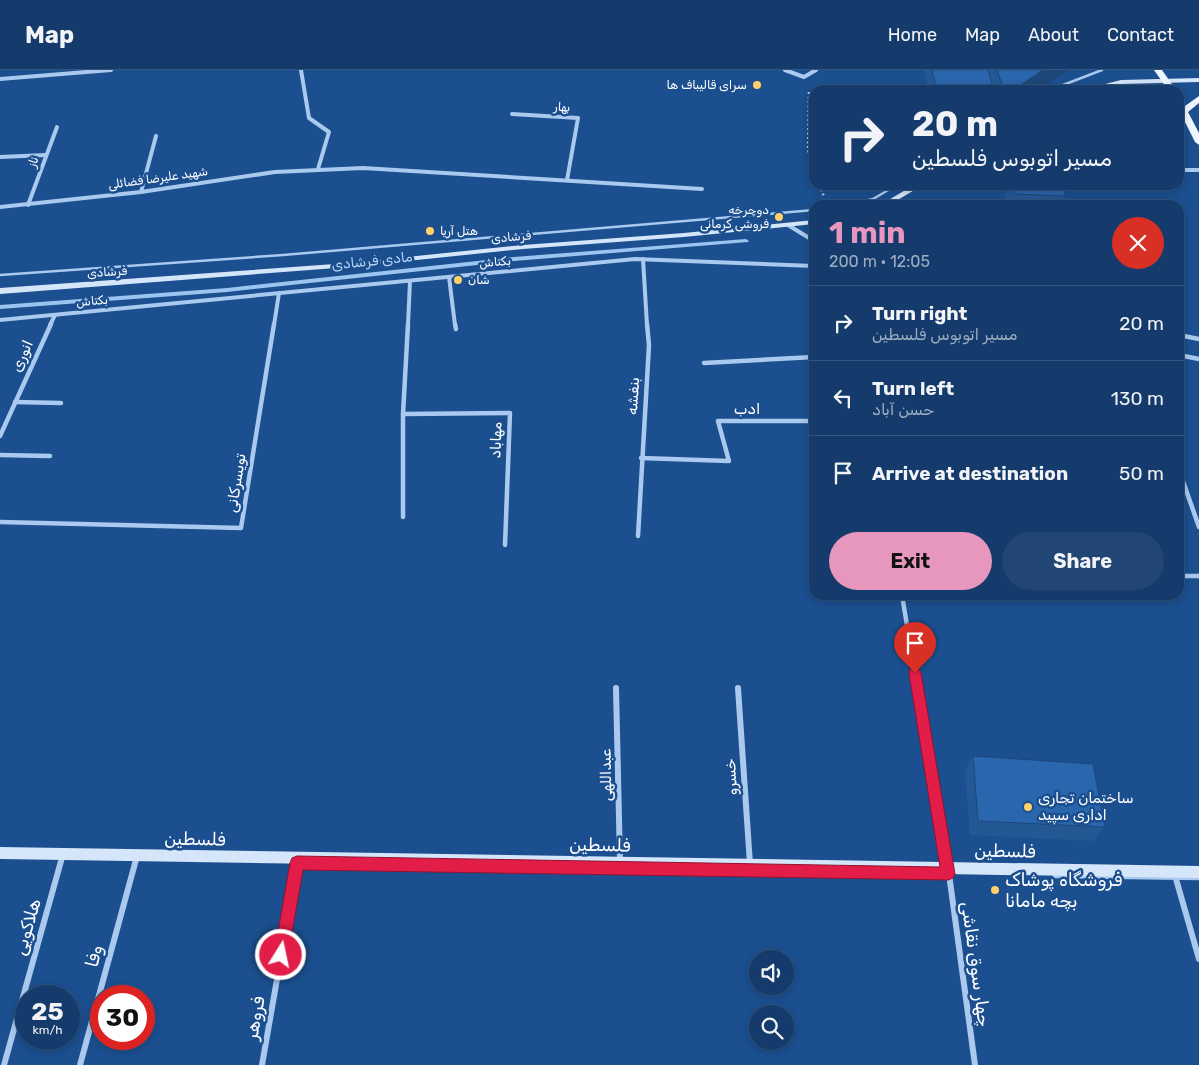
<!DOCTYPE html>
<html lang="en">
<head>
<meta charset="utf-8">
<style>
	:root { --surface:#143b6b; --page:#214673; --text:#f1f3f6; --muted:#9dadc1; --line:#33557e; --accent:#e797bd }
	body { margin:0; font-family:Rubik,Cairo,sans-serif; background:var(--page); color:var(--text); height:100vh; display:flex; flex-direction:column; font-size:19px; white-space:nowrap }
	* { box-sizing:border-box; margin:0 }
	p { font-size:16px; color:var(--muted) }
	.icon { flex:none; width:28px; height:28px; fill:none; stroke:currentColor; stroke-width:2; stroke-linecap:round; stroke-linejoin:round }
	.map { position:relative; flex:1; overflow:hidden }
	.sheet { position:absolute; left:809px; top:130px; width:375px; height:400px; display:flex; flex-direction:column; background:var(--surface); border-radius:15px; box-shadow:0 2px 8px #0003,0 0 0 1px var(--line) }
	.sheet>* { flex:none }
	.banner { position:absolute; left:809px; top:15px; width:375px; height:105px; border-radius:15px; box-shadow:0 2px 8px #0003,0 0 0 1px var(--line); background:#143b6b; color:var(--text); overflow:hidden }
	.controls { position:absolute; left:749px; top:880px; display:grid; gap:10px }
	.controls a { display:grid; place-items:center; width:45px; height:45px; border-radius:50%; background:var(--surface); box-shadow:0 2px 8px #0003,0 0 0 1px var(--line); font-size:25px }
	.speed { position:absolute; left:15px; top:915px; display:flex; gap:10px; font-size:25px; font-weight:700; text-align:center }
	.speed>* { display:grid; place-content:center; width:65px; height:65px; border-radius:50%; background:var(--surface); box-shadow:0 2px 8px #0003,0 0 0 1px var(--line); line-height:1 }
	.speed small { font-size:12px; font-weight:400 }
	.speed .limit { border:8px solid #d22; background:#fff; color:#111 }
	.pin { position:absolute; display:grid; place-items:center; width:42px; height:42px; color:#fff; margin:-51px -21px; border-radius:50% 50% 50% 0; rotate:-45deg; box-shadow:0 0 5px #0007 }
	.pin .icon { rotate:45deg }
	.me { position:absolute; width:55px; margin:-28px; rotate:10deg; stroke-linejoin:round; filter:drop-shadow(0 0 4px #0008) }
	.turn { display:flex; align-items:center; gap:18px; height:105px; padding:0 20px; font-size:22px }
	.turn .icon { width:65px; height:65px; stroke-width:2.5 }
	.turn b { display:block; font-size:35px; line-height:42px }
	.round { display:grid; place-items:center; flex:none; width:52px; height:52px; border-radius:26px; background:var(--page) }
	.summary { display:flex; align-items:center; justify-content:space-between; height:85px; padding:0 20px }
	h1 { font-size:30px; font-weight:700; line-height:38px; color:var(--accent) }
	.action { display:flex; gap:10px; margin-top:auto; padding:10px 20px }
	.action a { flex:1; height:58px; border-radius:30px; background:var(--accent); color:#111; font-size:20px; font-weight:700; line-height:58px; text-align:center }
	.action a+a { background:var(--page); color:var(--text) }
	ul { padding:0; list-style:none }
	li { display:flex; align-items:center; gap:15px; height:75px; padding:0 20px; border-top:1px solid var(--line) }
	li div { flex:1 }
	li b { display:block; font-size:19px }
	li em { font-style:normal }
	header { display:flex; align-items:center; gap:30px; box-sizing:border-box; height:70px; padding:0 25px; background:var(--surface); border-bottom:1px solid var(--line) }
	header strong { font-size:24px }
	nav { display:flex; gap:28px; margin-inline-start:auto; font-size:18px }
	.map>svg:first-child { display:block }
</style>
</head>
<body>
<header>
<strong>Map</strong>
<nav><a>Home</a><a>Map</a><a>About</a><a>Contact</a></nav>
</header>
<div class="map">
<svg width="1199" height="995" viewBox="0 0 1199 995">
	<rect width="100%" height="100%" fill="#1b4f8f"/>
	<g fill="none" stroke-linecap="round" stroke-linejoin="round">
		<path fill="#9cc4f0" fill-rule="evenodd" d="M746 169 749 171 748 172 514 191 227 222 0 239V235L227 218 514 187Z"/>
		<g stroke="#a9c9ee" stroke-width="2.5" stroke-dasharray="2 2.5" stroke-linecap="butt">
			<path d="M809 22 808 80 814 98"/>
			<path d="M820 115 824 127"/>
		</g>
		<g stroke="#a9c9ee" stroke-width="2.5">
			<path d="M1050 20 1102 0"/>
			<path d="M849 135 873 129 897 115"/>
			<path d="M0 205 283 185 814 140"/>
		</g>
		<path stroke="#a9c9ee" stroke-width="4.5" d="M1055 806 1199 808"/>
		<g stroke="#a9c9ee" stroke-width="4">
			<path d="M301 0 309 48 329 62 318 99"/>
			<path d="M785 0 804 7 816 0"/>
			<path d="M0 9 111 0"/>
			<path d="M512 44 578 48 567 110"/>
			<path d="M0 87 46 85"/>
			<path d="M1179 100H1199"/>
			<path d="M141 122 156 66"/>
			<path d="M28 135 57 57"/>
			<path d="M0 137 141 122 275 102 363 98 702 119"/>
			<path d="M788 155 814 171"/>
			<path d="M643 189 647 255"/>
			<path d="M449 207 455 255"/>
			<path d="M0 250 635 189 814 196"/>
			<path d="M50 255 55 245"/>
			<path d="M274 255 279 223"/>
			<path d="M408 255 410 211"/>
		</g>
		<g stroke="#a9c9ee" stroke-width="4.5">
			<path d="M455 254 456 259"/>
			<path d="M1179 265 1199 269"/>
			<path d="M1179 285 1199 289"/>
			<path d="M704 293 814 287"/>
			<path d="M15 332 61 333"/>
			<path d="M403 344 510 343 505 475"/>
			<path d="M0 366 51 254"/>
			<path d="M0 385 50 386"/>
			<path d="M641 388 729 391 718 351H814"/>
			<path d="M1179 400 1199 457"/>
			<path d="M403 447V344L408 254"/>
			<path d="M0 452 241 458 274 254"/>
			<path d="M638 466 649 275 647 254"/>
			<path d="M1179 506H1199"/>
			<path d="M902 525 911 580"/>
		</g>
		<g stroke="#a9c9ee" stroke-width="6">
			<path d="M911 579 949 804 975 995"/>
			<path d="M616 618 620 792"/>
			<path d="M738 618 750 794"/>
			<path d="M1174 802 1199 889"/>
			<path d="M4 995 63 784"/>
			<path d="M80 995 137 786"/>
			<path d="M262 995 298 789"/>
		</g>
		<g fill="#d6e6fa" fill-rule="evenodd">
			<path d="M1199 8V12L1121 14 1093 20H1081L1121 10Z"/>
			<path d="M914 115H923L889 135H880Z"/>
			<path d="M814 150V154L684 167 523 179 349 197 0 224V218L349 193 523 175 684 163Z"/>
			<path d="M0 777 1199 796V808L0 789Z"/>
		</g>
		<g fill="#f0f6ff" fill-rule="evenodd">
			<path d="M1154 0H1162L1176 20H1168Z"/>
			<path d="M1199 26V33L1188 42 1199 63V75L1195 72 1179 40V30H1182L1185 36Z"/>
		</g>
	</g>
	<g fill="#245895">
		<path d="M924 0H1068L1038 20H929Z"/>
		<path d="M1002 115H1063L1065 126 1062 135H1007Z"/>
		<path d="M973 686 1105 757 1094 771 970 765 965 700Z"/>
	</g>
	<path fill="#1d4779" d="M1043 0H1068L1038 20H1013Z"/>
	<g fill="#2a66ad" stroke="#1d4779">
		<path d="M932 0H988L994 20H937Z"/>
		<path d="M997 0H1043L1013 20H1004Z"/>
		<path d="M1012 115H1063L1065 126 1014 124Z"/>
		<path d="M973 686 1093 694 1105 757 978 751Z"/>
	</g>
	<path fill="#e11d48" stroke="#92132f" d="M915 598 919 599 921 603 955 804 953 808 948 810 303 800 288 885 286 890 281 892 276 890 274 885 290 793 292 788 297 786 940 797 909 603 910 599Z"/>
	<g fill="#ffd166" stroke="#1b4f8f" stroke-width="2">
		<circle cx="757" cy="15" r="5"/>
		<circle cx="779" cy="147" r="5"/>
		<circle cx="430" cy="161" r="5"/>
		<circle cx="458" cy="210" r="5"/>
		<circle cx="1028" cy="737" r="5"/>
		<circle cx="995" cy="820" r="5"/>
	</g>
	<g text-anchor="middle" dominant-baseline="central" stroke-width="5" stroke-linejoin="round" paint-order="stroke">
		<g font-size="12" fill="#fff" stroke="#1b4f8f" text-anchor="end">
			<text x="747" y="15">سرای قالیباف ها</text>
			<text x="769" y="140">دوچرخه<tspan x="769" dy="14">فروشی کرمانی</tspan></text>
			<text x="440" y="161" text-anchor="start">هتل آریا</text>
			<text x="468" y="210" text-anchor="start">شان</text>
		</g>
		<g font-size="12" fill="#fff" stroke="#1b4f8f">
			<text transform="translate(562 37) rotate(4)">بهار</text>
			<text transform="translate(33 92) rotate(-70)">ناز</text>
			<text transform="translate(158 108) rotate(-8)">شهید علیرضا فضائلی</text>
			<text transform="translate(511 167) rotate(-5)">فرشادی</text>
			<text transform="translate(495 192) rotate(-5)">بکتاش</text>
			<text transform="translate(107 202) rotate(-4)">فرشادی</text>
			<text transform="translate(92 231) rotate(-5)">بکتاش</text>
		</g>
		<g font-size="14" font-style="italic" fill="#b5d3f5" stroke="#1b4f8f">
			<text transform="translate(372 191) rotate(-6)">مادی فرشادی</text>
		</g>
		<g font-size="15" fill="#fff" stroke="#1b4f8f">
			<text transform="translate(22 286) rotate(-66)">انوری</text>
			<text transform="translate(633 326) rotate(-86)">بنفشه</text>
			<text x="747" y="339">ادب</text>
			<text transform="translate(496 370) rotate(-88)">مهاباد</text>
			<text transform="translate(236 413) rotate(-81)">تویسرکانی</text>
			<text transform="translate(606 705) rotate(-91)">عبداللهی</text>
			<text transform="translate(731 707) rotate(-94)">خسرو</text>
		</g>
		<g font-size="15" fill="#fff" stroke="#1b4f8f" text-anchor="start">
			<text x="1038" y="728">ساختمان تجاری<tspan x="1038" dy="17">اداری سپید</tspan></text>
		</g>
		<g font-size="18" fill="#fff" stroke="#1b4f8f">
			<text transform="translate(195 769) rotate(1)">فلسطین</text>
			<text transform="translate(600 775) rotate(1)">فلسطین</text>
			<text transform="translate(1005 781) rotate(1)">فلسطین</text>
			<text transform="translate(27 857) rotate(-74)">هلاکویی</text>
			<text transform="translate(94 886) rotate(-75)">وفا</text>
			<text transform="translate(976 894) rotate(82)">چهار سوق نقاشی</text>
			<text transform="translate(255 948) rotate(-80)">فروهر</text>
		</g>
		<g font-size="18" fill="#fff" stroke="#1b4f8f" text-anchor="start">
			<text x="1005" y="810">فروشگاه پوشاک<tspan x="1005" dy="21">بچه مامانا</tspan></text>
		</g>
	</g>
</svg>
<div class="controls">
<a><svg class="icon" aria-label="sound" viewBox="0 0 24 24"><path d="M4 9h4l5-4v14l-5-4H4zM17 9q2 3 0 6"/></svg></a>
<a><svg class="icon" aria-label="search" viewBox="0 0 24 24"><circle cx="10" cy="10" r="6"/><path d="M15 15l6 6"/></svg></a>
</div>
<div class="speed"><div>25<small>km/h</small></div><div class="limit">30</div></div>
<div class="pin" style="left:915px;top:603px;background:#d93025"><svg class="icon" aria-label="arrive" viewBox="0 0 24 24"><path d="M6 21V4h12l-3 4 3 4H6"/></svg></div>
<svg class="me" style="left:281px;top:885px" viewBox="-20 -20 40 40"><circle r="17" fill="#e11d48" stroke="#fff" stroke-width="3"/><path d="M0-11L8 9 0 5-8 9z" fill="#fff"/></svg>
<div class="banner">
<div class="turn"><svg class="icon" aria-label="right" viewBox="0 0 24 24"><path d="M7 20v-9h11M14 6l5 5-5 5"/></svg><div><b>20 m</b>مسیر اتوبوس فلسطین</div></div>
</div>
<section class="sheet">
<div class="summary"><div><h1>1 min</h1><p>200 m · 12:05</p></div><a class="round" style="background:#d93025;color:#fff"><svg class="icon" aria-label="close" viewBox="0 0 24 24"><path d="M6 6l12 12M18 6L6 18"/></svg></a></div>
<ul>
<li><svg class="icon" aria-label="right" viewBox="0 0 24 24"><path d="M7 20v-9h11M14 6l5 5-5 5"/></svg><div><b>Turn right</b><p>مسیر اتوبوس فلسطین</p></div><em>20 m</em></li>
<li><svg class="icon" aria-label="left" viewBox="0 0 24 24"><path d="M17 20v-9H6M10 6l-5 5 5 5"/></svg><div><b>Turn left</b><p>حسن آباد</p></div><em>130 m</em></li>
<li><svg class="icon" aria-label="arrive" viewBox="0 0 24 24"><path d="M6 21V4h12l-3 4 3 4H6"/></svg><div><b>Arrive at destination</b></div><em>50 m</em></li>
</ul>
<div class="action"><a>Exit</a><a>Share</a></div>
</section>
</div>
</body>
</html>
